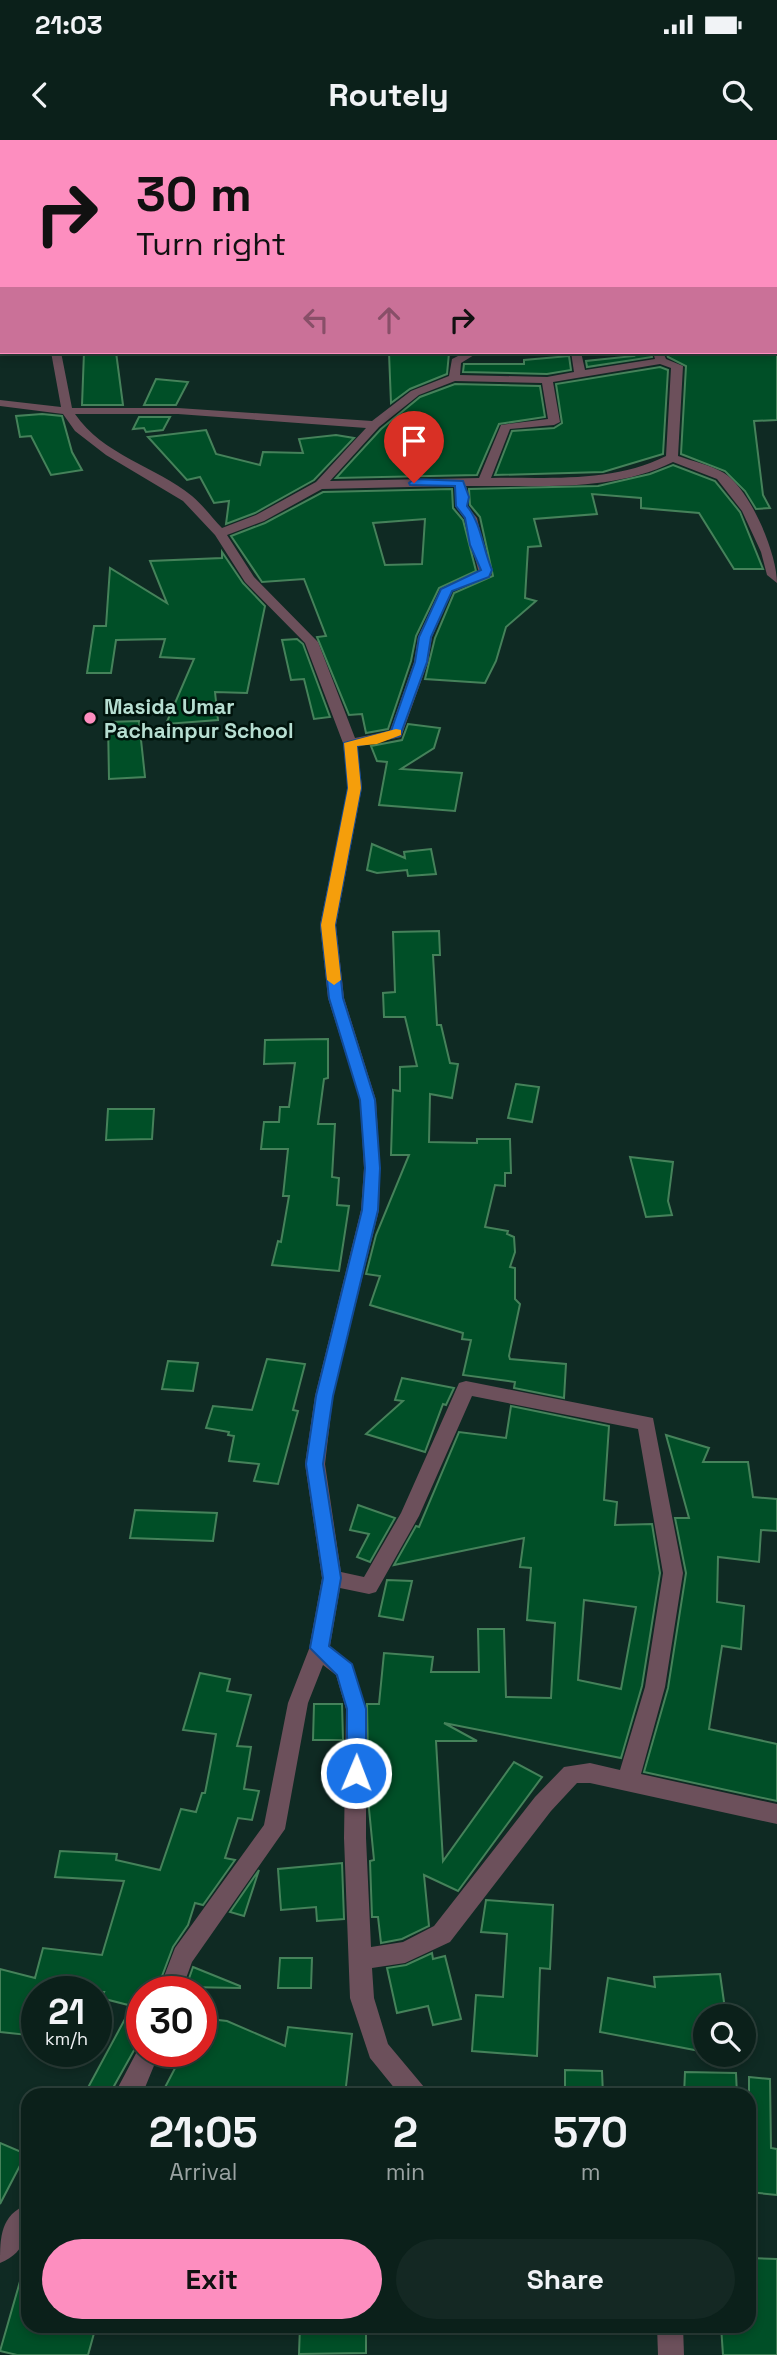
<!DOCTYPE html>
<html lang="en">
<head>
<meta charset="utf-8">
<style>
	:root { --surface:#0b201a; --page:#142823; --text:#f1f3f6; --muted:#9aa3a2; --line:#2b3e39; --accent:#fd8ebf }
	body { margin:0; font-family:"Space Grotesk",sans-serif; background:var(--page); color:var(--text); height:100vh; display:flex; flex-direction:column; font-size:26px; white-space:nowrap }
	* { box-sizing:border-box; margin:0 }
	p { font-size:23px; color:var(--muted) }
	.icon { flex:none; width:38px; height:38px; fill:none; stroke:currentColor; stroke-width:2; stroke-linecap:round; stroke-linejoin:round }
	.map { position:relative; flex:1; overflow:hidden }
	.panel { position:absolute; left:21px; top:1948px; width:735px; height:245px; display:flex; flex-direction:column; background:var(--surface); border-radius:21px; box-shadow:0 4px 10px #0003,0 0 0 2px var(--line) }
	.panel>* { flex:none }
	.banner { position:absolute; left:0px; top:0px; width:777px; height:214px; box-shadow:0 4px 10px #0003,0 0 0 2px var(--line); background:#fd8ebf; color:#111; overflow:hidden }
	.tools { position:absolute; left:693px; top:1864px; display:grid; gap:14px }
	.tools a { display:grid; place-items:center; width:63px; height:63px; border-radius:50%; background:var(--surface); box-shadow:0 4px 10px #0003,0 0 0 2px var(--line); font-size:35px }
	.speed { position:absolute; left:21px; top:1836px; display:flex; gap:14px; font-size:35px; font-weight:700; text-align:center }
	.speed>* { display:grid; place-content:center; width:91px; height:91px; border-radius:50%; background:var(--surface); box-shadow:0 4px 10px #0003,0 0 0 2px var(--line); line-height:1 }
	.speed small { font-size:18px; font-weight:400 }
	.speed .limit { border:10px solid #d22; background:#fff; color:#111 }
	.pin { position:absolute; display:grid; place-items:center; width:60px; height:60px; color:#fff; margin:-72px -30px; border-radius:50% 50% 50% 0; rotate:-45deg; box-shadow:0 0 7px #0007 }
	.pin .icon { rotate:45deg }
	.me { position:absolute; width:77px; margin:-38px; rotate:1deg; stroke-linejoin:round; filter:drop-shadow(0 0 5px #0008) }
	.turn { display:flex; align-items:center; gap:24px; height:147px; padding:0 21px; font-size:32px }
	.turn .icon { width:91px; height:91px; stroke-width:2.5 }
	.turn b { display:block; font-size:49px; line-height:60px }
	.lanes { display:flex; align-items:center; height:66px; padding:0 21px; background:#0003; justify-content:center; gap:35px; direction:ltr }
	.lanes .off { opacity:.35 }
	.eta { display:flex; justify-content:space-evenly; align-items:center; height:119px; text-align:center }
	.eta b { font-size:42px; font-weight:600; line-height:49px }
	.cta { display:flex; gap:14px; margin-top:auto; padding:14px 21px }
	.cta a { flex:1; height:80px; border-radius:42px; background:var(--accent); color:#111; font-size:28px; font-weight:600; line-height:80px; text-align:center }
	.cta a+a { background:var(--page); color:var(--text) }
	.status { display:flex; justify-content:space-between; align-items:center; height:49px; padding:0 35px; background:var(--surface); direction:ltr }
	.status svg { height:19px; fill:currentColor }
	header { display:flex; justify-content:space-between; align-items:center; height:91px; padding:0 21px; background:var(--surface); font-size:32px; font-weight:600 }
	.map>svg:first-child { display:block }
</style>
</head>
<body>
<div class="status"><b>21:03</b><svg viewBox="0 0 49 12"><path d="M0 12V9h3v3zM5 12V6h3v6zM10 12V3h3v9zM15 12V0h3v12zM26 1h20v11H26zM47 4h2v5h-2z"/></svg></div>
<header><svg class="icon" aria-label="back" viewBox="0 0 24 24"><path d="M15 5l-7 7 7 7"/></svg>Routely<svg class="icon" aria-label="search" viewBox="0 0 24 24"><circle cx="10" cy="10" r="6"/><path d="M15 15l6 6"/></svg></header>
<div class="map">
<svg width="777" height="2215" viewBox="0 0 777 2215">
	<rect width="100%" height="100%" fill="#0f2a23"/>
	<g fill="#004f27" stroke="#45825a" stroke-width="2" fill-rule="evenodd">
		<path d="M84 212H116L123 265H82Z"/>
		<path d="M632 212H651L652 217 587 227 586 221 634 216Z"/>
		<path d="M666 212 777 213V280L754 281 763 355 770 368 756 369 745 351 725 331 681 314 686 226 668 217Z"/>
		<path d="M389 213H449L447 234 410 249 391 263Z"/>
		<path d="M569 216 571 230 547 234 463 232 464 224H524V220Z"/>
		<path d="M660 227 668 230 663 314 603 332 495 335 512 291 554 288 562 283 556 244Z"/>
		<path d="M156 239 188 242 176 265H144Z"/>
		<path d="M455 244 540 246 545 277 499 284 477 335 336 338 381 289 420 257Z"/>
		<path d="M42 274 62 276 72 312 82 330 51 335 31 296 20 297 16 276Z"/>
		<path d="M139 277H170L163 290 146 292 144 288 133 289Z"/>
		<path d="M206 290 216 314 260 325 263 312 303 313 299 299 336 295 354 298 314 340 255 373 226 384 229 361 214 363 200 337 187 340 148 297Z"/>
		<path d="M673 325 715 341 740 372 763 429H734L699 373 641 368V358L592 354 597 374 534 379 541 406 528 407 525 458 536 461 506 487 496 521 485 543 425 539 435 498 454 453 493 436 480 377 470 365 469 349 598 346 650 334Z"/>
		<path d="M452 349 453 368 463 380 476 431 439 448 416 496 411 521 388 589 366 593 362 574 349 575 317 497 326 496 304 439 262 442 231 396 265 383 323 352ZM425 379 422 424 385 425 373 383Z"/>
		<path d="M222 412 243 443 265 466 247 553 215 552 218 580 166 584 194 519 160 517 165 499 116 500 111 533H87L94 486H106L110 428 167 463 150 421 222 418Z"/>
		<path d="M297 499 303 504 330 577 314 579 304 539 291 540 282 500Z"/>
		<path d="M139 581 145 637 109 639 108 582Z"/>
		<path d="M408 584 440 588 434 608 401 629 462 633 455 671 379 665 387 622 377 621 371 606 402 600Z"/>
		<path d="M372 704 405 718 404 712 431 709 436 734 408 736 407 730 377 733 367 730Z"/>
		<path d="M439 791 440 815H433L437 885H441L450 923 458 924 452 958 430 954 429 1002 477 1003V999H510L511 1033H505V1046L495 1045 485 1087 508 1091 507 1094 514 1097 515 1112 510 1127 515 1128V1159L520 1164 509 1216 510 1219 566 1224 564 1258 514 1248 515 1242 463 1235 471 1200 462 1199 463 1193 370 1165 380 1136 366 1134 376 1095 409 1015H391L393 950 400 951V927L417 926 405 877H384L383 853 395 852 393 792Z"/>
		<path d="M328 899V938L324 939 318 984H335L332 1037 339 1038 337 1065 349 1066 339 1131 272 1125 278 1101 281 1102 289 1056H283L288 1009H261L264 982H279L280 967H289L295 923 264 924 265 900Z"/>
		<path d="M516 944 539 947 532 982 508 978Z"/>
		<path d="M108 969H154L152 999 106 1000Z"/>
		<path d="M630 1017 673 1022 668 1061 672 1075 646 1077Z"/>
		<path d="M267 1219 305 1224 293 1270 298 1271 278 1344 254 1341 259 1324 229 1321 234 1296 228 1295 229 1292 206 1288 213 1266 252 1270Z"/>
		<path d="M168 1221 198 1223 193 1251 162 1249Z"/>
		<path d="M402 1238 454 1248 446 1265 443 1264 425 1312 366 1294 403 1261 395 1260Z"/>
		<path d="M511 1266 609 1286 604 1360 617 1362 615 1385 652 1384 660 1433 642 1546 621 1618 444 1583 477 1601H436L443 1721 514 1622 542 1637 458 1751 424 1735 429 1786 402 1799 381 1803 378 1777H372L370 1721 374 1720 369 1669 367 1564H379L384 1513 433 1517 431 1532H479L478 1489H504L506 1557 551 1558 555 1483 527 1480 531 1428 520 1427 524 1398 394 1425 416 1386 419 1387 459 1292 506 1298ZM584 1460 636 1467 621 1549 578 1540Z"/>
		<path d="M666 1295 709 1308 703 1322H748L753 1357 777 1359V1391L761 1390 759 1422 718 1417 717 1462 744 1466 741 1509 722 1506 709 1589 777 1604V1661L644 1632 668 1548 686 1433 675 1378H689Z"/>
		<path d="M358 1365 395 1378 370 1422 357 1417 369 1394 350 1390Z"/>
		<path d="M135 1370 217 1373 213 1401 130 1398Z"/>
		<path d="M387 1440 412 1441 403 1480 379 1476Z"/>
		<path d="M200 1533 230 1539 227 1551 251 1555 237 1606 251 1607 244 1649 259 1651 252 1680 238 1678 225 1718 235 1720 203 1765 195 1763 188 1785 173 1807 156 1852H142V1896L109 1955H84L132 1866 101 1858 104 1852H37V1896L0 1892V1829L35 1838 43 1808 102 1815 124 1741 55 1737 60 1711 117 1714 116 1720 160 1730 181 1669 196 1672 202 1653H205L211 1622 216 1594 183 1590Z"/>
		<path d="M314 1564H342L343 1600H313Z"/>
		<path d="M342 1723 344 1779 317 1781 316 1767 281 1770 278 1729Z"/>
		<path d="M259 1730 244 1776 230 1772Z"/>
		<path d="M486 1760 553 1765 550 1829 540 1828 537 1916 472 1911 476 1855 503 1857 507 1794 481 1792Z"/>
		<path d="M432 1813 433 1819 445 1816 461 1879 433 1885 428 1866 397 1873 387 1828 406 1825Z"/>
		<path d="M280 1818H312L311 1848H278Z"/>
		<path d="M193 1827 240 1846V1848L186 1847Z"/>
		<path d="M720 1834 726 1876H705V1912L600 1892 608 1838 655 1847 654 1837Z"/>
		<path d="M201 1878 227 1881 285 1906 288 1887 352 1894 345 1955 254 1947 250 1955H161L184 1911H201Z"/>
		<path d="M565 1930 602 1931 603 1955H565Z"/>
		<path d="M685 1932 736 1933 737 1955H684Z"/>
		<path d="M749 1937 770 1939 771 2008 777 2009V2055L749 2052Z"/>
		<path d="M0 2003 26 2014 0 2064Z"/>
		<path d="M749 2118 777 2119V2215H723L721 2186H749Z"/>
		<path d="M23 2131 28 2132V2186H96L88 2215H17L0 2211Z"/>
		<path d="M300 2186H366V2213L299 2214Z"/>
	</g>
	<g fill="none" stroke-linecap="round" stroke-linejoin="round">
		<g fill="#6c505b" fill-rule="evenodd">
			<path d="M233 0H249L231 2Z"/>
			<path d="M51 212H61L72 268H178L372 281 411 251 449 236 452 219 466 212H479L461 223 460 235 547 237 574 232 571 212H581L585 230 655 219 653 212H663L666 219 683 226 678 316C692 321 711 325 724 333 750 349 777 413 777 443L767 435 761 412 742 371 717 339 673 322C611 353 533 345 466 346L469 357 467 366 477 378 491 435 452 451 432 497 428 522 401 597 357 606 362 647 336 785 344 858 376 960 380 1028 379 1070 333 1256 325 1324 341 1432 364 1437 401 1373 459 1243 466 1241 653 1278 683 1433 665 1547 641 1634 777 1664V1684L590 1643H577L551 1671 450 1802 405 1823 372 1828 374 1858 388 1904 424 1947 428 1955H400L370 1918 350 1858 344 1698 346 1569 336 1535 323 1525 308 1563 285 1689 192 1822 181 1852H158L175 1808 264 1685 288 1563 309 1509 322 1438 305 1324 315 1256 361 1070 364 1028 360 960 328 858 320 785 348 647 343 603 305 503 245 442 215 395 183 361 106 315 75 291 63 274 0 266V260L61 267ZM660 224 671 228 666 316C613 343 550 337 491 338L510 289 554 285 560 282 553 242ZM455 241 542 243 548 279 501 285 479 338 330 341 379 287 419 255ZM75 274H178L366 288 316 342 256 375 222 388C212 378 203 365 192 356 155 326 103 315 75 274ZM454 346 457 357 455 366 465 379 479 433 441 449 418 497 414 522 390 591 355 598 318 502 254 437 227 395 264 381 322 349ZM472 1256 638 1289 663 1433 645 1547 620 1630 590 1623 564 1627 535 1657 434 1786 403 1802 371 1807 366 1698V1569L352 1524 330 1506 340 1448 369 1454 376 1452 419 1376Z"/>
			<path d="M142 1902V1911H160L144 1950 141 1955H114Z"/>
			<path d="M28 2064C28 2089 28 2112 0 2123 0 2098 0 2075 28 2064Z"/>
			<path d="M657 2186H683L684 2215H658Z"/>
		</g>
	</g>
	<path fill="#1a73e8" stroke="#114b97" stroke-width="2" d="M414 339 463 341 469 357 467 366C481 383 483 409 492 430L489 437 452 451 431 497 427 522 400 596 357 606 361 648 335 785 343 858 375 960 380 1028 378 1070 333 1256 323 1324 341 1438 329 1506 352 1524 366 1569V1633L363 1639 356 1642 350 1639 347 1633V1569L341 1549 337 1535 310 1508 323 1438 306 1324 316 1256 362 1070 365 1028 360 960 329 858 321 785 348 648 344 603 391 591 415 522 419 497 441 449 481 430 470 405 465 378 456 366 455 346 410 345 409 343Z"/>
	<path fill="#f59e0b" d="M396 589 401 590V595L377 604 357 606 361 648 335 785 341 840 334 845 327 840 321 785 348 648 344 603Z"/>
	<circle fill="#fd8ebf" stroke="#00130c" stroke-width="2.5" cx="90" cy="578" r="7"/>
	<g text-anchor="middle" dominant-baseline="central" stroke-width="5" stroke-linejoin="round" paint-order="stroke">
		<g font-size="21" font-weight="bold" fill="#b6ded1" stroke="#00130c" text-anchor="start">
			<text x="104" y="566">Masida Umar<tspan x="104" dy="24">Pachainpur School</tspan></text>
		</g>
	</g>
</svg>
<div class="tools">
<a><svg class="icon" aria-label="search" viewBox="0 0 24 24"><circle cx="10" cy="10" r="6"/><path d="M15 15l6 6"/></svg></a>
</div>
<div class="speed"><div>21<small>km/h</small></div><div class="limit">30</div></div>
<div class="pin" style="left:414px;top:343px;background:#d93025"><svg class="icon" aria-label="arrive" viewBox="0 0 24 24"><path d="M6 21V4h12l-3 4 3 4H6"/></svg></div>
<svg class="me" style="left:356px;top:1633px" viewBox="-20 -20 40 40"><circle r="17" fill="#1a73e8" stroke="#fff" stroke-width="3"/><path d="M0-11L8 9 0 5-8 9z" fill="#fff"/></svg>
<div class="banner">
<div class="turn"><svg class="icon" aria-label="right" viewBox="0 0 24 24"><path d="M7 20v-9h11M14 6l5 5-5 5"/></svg><div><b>30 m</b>Turn right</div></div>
<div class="lanes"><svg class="icon off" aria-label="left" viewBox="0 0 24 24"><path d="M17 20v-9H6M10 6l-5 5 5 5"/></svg><svg class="icon off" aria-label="ahead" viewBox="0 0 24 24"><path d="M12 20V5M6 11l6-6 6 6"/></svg><svg class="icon" aria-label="right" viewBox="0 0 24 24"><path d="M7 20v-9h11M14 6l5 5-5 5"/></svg></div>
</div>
<section class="panel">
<div class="eta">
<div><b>21:05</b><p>Arrival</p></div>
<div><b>2</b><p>min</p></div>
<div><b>570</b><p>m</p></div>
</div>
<div class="cta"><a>Exit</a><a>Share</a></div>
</section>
</div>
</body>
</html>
